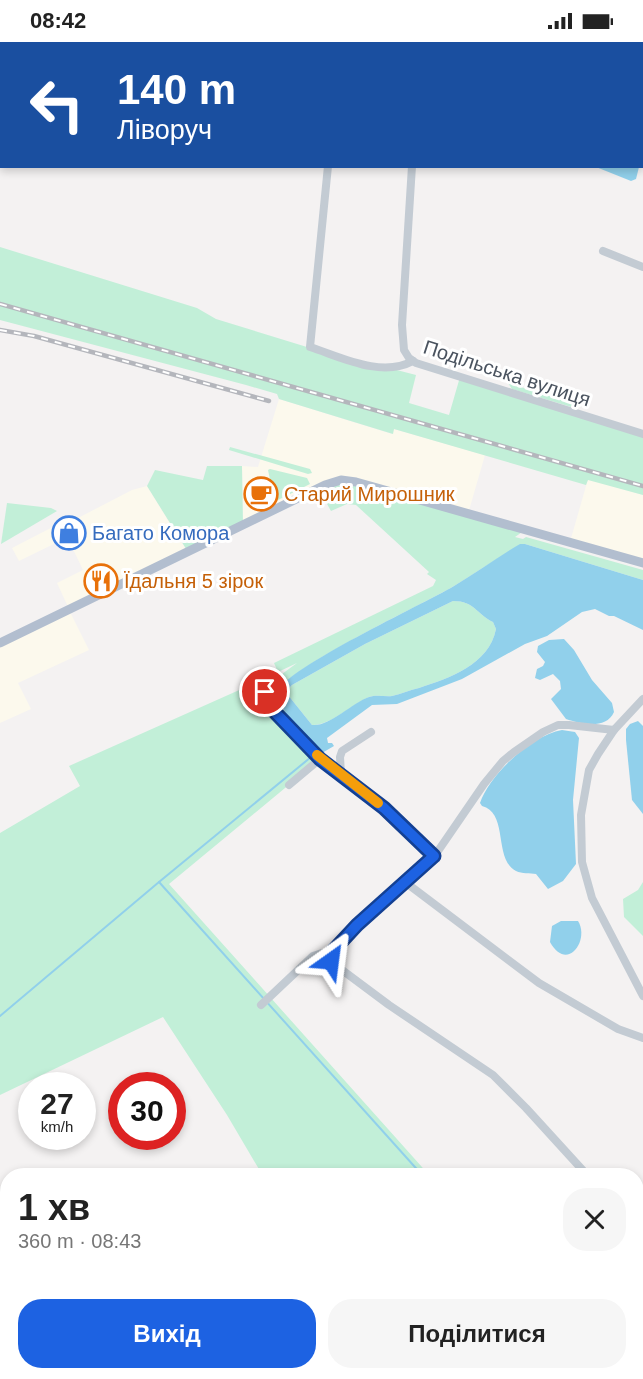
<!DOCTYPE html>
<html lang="uk">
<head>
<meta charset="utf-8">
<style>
	:root { --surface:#fff; --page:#f6f6f6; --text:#222; --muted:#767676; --accent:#1d62e2 }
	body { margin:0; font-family:Arial,sans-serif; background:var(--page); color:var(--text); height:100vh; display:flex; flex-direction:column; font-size:22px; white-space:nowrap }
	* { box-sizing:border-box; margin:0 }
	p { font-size:20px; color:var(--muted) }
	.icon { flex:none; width:33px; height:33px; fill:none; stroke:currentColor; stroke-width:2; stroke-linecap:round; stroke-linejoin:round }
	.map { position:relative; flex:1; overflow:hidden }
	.details { position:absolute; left:0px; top:1126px; width:644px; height:212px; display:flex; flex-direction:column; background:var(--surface); border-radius:24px 24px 0 0; box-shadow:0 3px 9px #0003 }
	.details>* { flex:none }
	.top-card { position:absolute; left:0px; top:0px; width:644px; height:126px; box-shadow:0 3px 9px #0003; background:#1a4fa0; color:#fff; overflow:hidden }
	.speed { position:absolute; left:18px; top:1030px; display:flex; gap:12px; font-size:30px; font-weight:700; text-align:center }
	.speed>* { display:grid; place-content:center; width:78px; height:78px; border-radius:50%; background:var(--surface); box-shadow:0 3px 9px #0003; line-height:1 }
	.speed small { font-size:15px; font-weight:400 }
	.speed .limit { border:9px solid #d22; background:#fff; color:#111 }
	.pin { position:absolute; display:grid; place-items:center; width:51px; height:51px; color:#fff; margin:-26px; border:3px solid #fff; border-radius:50%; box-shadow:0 2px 6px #0007 }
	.me { position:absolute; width:66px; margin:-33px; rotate:31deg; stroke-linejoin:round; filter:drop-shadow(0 0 4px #0008) }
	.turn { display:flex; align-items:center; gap:21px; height:126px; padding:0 18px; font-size:27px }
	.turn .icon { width:78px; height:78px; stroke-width:2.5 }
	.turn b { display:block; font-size:42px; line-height:51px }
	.round { display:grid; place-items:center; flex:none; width:63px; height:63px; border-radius:24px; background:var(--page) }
	.headline { display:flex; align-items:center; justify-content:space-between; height:102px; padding:0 18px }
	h1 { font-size:36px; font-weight:700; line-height:45px }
	.action { display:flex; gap:12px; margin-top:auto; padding:12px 18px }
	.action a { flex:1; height:69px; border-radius:24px; background:var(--accent); color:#fff; font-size:24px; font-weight:700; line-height:69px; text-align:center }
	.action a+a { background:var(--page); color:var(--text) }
	.status { display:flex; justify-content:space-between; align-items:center; height:42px; padding:0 30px; background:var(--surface); direction:ltr }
	.status svg { height:16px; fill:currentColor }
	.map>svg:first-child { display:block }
</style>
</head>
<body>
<div class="status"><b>08:42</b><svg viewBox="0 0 49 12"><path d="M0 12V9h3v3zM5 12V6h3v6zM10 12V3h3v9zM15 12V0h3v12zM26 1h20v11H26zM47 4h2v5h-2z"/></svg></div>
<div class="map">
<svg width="643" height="1337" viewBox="0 0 643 1337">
	<rect width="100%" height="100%" fill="#f4f2f2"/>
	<g fill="#fcf9ed">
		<path d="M279 357 392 392 394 387 485 413 468 472 347 438 243 483 242 424 258 425Z"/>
		<path d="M588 437 643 453V521L570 500Z"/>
		<path d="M147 444 188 510 69 568 89 608 18 641 31 667 0 681V601L69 567 57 541 83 528 71 503 68 504 64 497 19 519 12 506 76 473 78 476 132 448Z"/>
	</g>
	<g fill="#c2efd8">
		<path d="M0 205 197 266 216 277 359 321 389 326 416 333 409 361 449 373 460 335 643 393V453L588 438 586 443 394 387 393 392 279 357 277 352 246 343 0 278Z"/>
		<path d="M508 341 575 362 571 365 512 347Z"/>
		<path d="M230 405 310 427 312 431 308 432 229 408Z"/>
		<path d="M207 424H242L243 483 188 510 147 444 155 428 203 438Z"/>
		<path d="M270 427 307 436 310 442 270 462 269 454 273 452 268 428Z"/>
		<path d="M336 439 525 488 515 495 523 497 526 495 643 528V538L525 502H521C498 516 477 530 454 544 426 561 281 628 276 653L297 683 322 711 320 717 169 842 430 1134H263L227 1073 163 975 0 1053V791L80 744 69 724 246 645 252 650 267 643 297 621 278 630 274 621 433 544 436 538 427 532 429 530 356 463 347 462 331 469 318 446Z"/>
		<path d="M7 461 51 466 57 469 1 502Z"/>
		<path d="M453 559C475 559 476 572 493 580L496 587C489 623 449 636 419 646 410 648 401 652 392 654 385 655 377 652 369 655 352 662 330 684 312 683L288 653 287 648 292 643 365 602Z"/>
		<path d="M643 840V894L624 875 623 857 638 848Z"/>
	</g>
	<g fill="#91d0eb" fill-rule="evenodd">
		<path d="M596 125H639L636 137 631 139Z"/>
		<path d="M520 502H525L643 538V588L614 574H609L595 567 582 570 547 594 525 602 462 637 397 662 372 663 327 696 328 701H332L334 704 322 711C306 694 283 674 276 651 287 625 422 563 454 544 476 531 498 515 520 502ZM453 559C475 559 476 572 493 580L496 587C489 623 449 636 419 646 410 648 401 652 392 654 385 655 377 652 369 655 352 661 329 685 312 683L288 653 287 648 292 643 365 602Z"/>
		<path d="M564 597 574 608 592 638 612 661 614 670C606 688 581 682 566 677L551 657 561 647 560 639 553 632 540 638 535 636 537 627 543 624 545 620 537 610 538 604 549 598Z"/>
		<path d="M638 679 643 684V772L632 758 626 698V687L630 682Z"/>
		<path d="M562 688 575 690 579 696 573 758 576 822 563 839 548 847 536 832C530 831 522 832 516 829 493 817 509 771 482 764L480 761C490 732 532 693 562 688Z"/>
		<path d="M561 879H578C590 898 567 931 550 900L552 884Z"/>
	</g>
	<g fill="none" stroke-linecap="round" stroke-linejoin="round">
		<g stroke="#91d0eb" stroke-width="2">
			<path d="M159 840 423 1134"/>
			<path d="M0 974 159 840 311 715"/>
		</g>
		<g stroke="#c3cbd3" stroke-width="8">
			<path d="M340 2V0"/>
			<path d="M420 2V0"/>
			<path d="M642 81H643"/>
			<path d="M328 124 310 305C341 315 381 336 413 319"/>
			<path d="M412 124 402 283 404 308 409 316 416 321 643 392"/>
			<path d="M603 209 643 225"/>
			<path d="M267 643 265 650 267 661 320 717 384 766 434 814"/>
			<path d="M614 688 598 712 589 728 581 773 582 820 592 856 643 954"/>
			<path d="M341 732 340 715 342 709 371 690"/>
			<path d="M289 743 320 717"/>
			<path d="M405 840 539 941 618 987 643 996"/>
			<path d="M261 963 313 914 322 911H331"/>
			<path d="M588 1134 526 1066 493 1033 389 963 334 922 330 915 357 883 438 809 484 742 503 719 514 710 543 690 558 683H569L614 688 643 657"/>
			<path d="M636 1203 643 1216"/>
		</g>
		<path stroke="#b2becf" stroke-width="9" d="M0 601 325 443 341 438 356 440 643 521"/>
		<defs>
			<g id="rail">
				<path d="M0 262 643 444"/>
				<path d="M0 288 34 294 269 359"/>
			</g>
		</defs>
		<use href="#rail" stroke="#b4b6bc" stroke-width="4.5"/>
		<use href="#rail" stroke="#fff" stroke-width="2" stroke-dasharray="7" stroke-linecap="butt"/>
	</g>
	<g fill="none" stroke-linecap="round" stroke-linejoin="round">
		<defs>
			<path id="route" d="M265 650 266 657 270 665 320 717 384 766 434 814 357 883 331 911V919"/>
		</defs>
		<use href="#route" stroke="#134093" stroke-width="15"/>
		<use href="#route" stroke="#1d62e2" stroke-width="10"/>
		<path stroke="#f59e0b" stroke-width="10" d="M317 713 378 761"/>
	</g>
	<defs>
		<symbol id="cafe-ring" viewBox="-11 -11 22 22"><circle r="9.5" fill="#fff" stroke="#e8710a" stroke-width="1.5"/><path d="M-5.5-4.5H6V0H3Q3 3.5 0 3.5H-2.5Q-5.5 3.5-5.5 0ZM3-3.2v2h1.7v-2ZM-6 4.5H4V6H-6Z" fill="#e8710a"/></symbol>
		<symbol id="shop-ring" viewBox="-11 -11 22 22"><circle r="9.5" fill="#fff" stroke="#3f7fe0" stroke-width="1.5"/><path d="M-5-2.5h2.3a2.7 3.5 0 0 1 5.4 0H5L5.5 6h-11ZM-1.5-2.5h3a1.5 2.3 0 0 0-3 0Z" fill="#3f7fe0"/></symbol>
		<symbol id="restaurant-ring" viewBox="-11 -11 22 22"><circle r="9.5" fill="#fff" stroke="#e8710a" stroke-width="1.5"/><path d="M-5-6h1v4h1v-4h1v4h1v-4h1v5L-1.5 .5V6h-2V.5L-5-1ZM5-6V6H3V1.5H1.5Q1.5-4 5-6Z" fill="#e8710a"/></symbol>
	</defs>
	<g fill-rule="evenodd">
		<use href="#cafe-ring" x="242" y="433" width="38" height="38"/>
		<use href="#shop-ring" x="50" y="472" width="38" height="38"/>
		<use href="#restaurant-ring" x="82" y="520" width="38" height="38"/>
	</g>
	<g text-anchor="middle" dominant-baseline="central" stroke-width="6" stroke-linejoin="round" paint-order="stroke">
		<g font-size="20" fill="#4a535f" stroke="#fff">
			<text transform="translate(507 331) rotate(18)">Подільська вулиця</text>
		</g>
		<g font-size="20" fill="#c56008" stroke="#fff" text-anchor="start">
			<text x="284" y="452">Старий Мирошник</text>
			<text x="124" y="539">Їдальня 5 зірок</text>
		</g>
		<g font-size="20" fill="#366cbe" stroke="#fff" text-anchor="start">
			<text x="92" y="491">Багато Комора</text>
		</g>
	</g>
</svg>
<div class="speed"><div>27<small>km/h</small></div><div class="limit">30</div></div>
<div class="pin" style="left:265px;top:650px;background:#d93025"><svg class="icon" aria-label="arrive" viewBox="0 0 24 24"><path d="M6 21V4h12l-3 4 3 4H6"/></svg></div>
<svg class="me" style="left:331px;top:919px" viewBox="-20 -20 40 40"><path d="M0-17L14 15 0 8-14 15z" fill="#1d62e2" stroke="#fff" stroke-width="4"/></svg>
<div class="top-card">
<div class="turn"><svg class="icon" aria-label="left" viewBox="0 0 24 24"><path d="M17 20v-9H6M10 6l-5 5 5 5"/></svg><div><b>140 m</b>Ліворуч</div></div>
</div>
<section class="details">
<div class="headline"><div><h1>1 хв</h1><p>360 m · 08:43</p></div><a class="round"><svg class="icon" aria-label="close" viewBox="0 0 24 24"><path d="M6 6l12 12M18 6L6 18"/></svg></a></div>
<div class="action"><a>Вихід</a><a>Поділитися</a></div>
</section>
</div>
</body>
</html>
